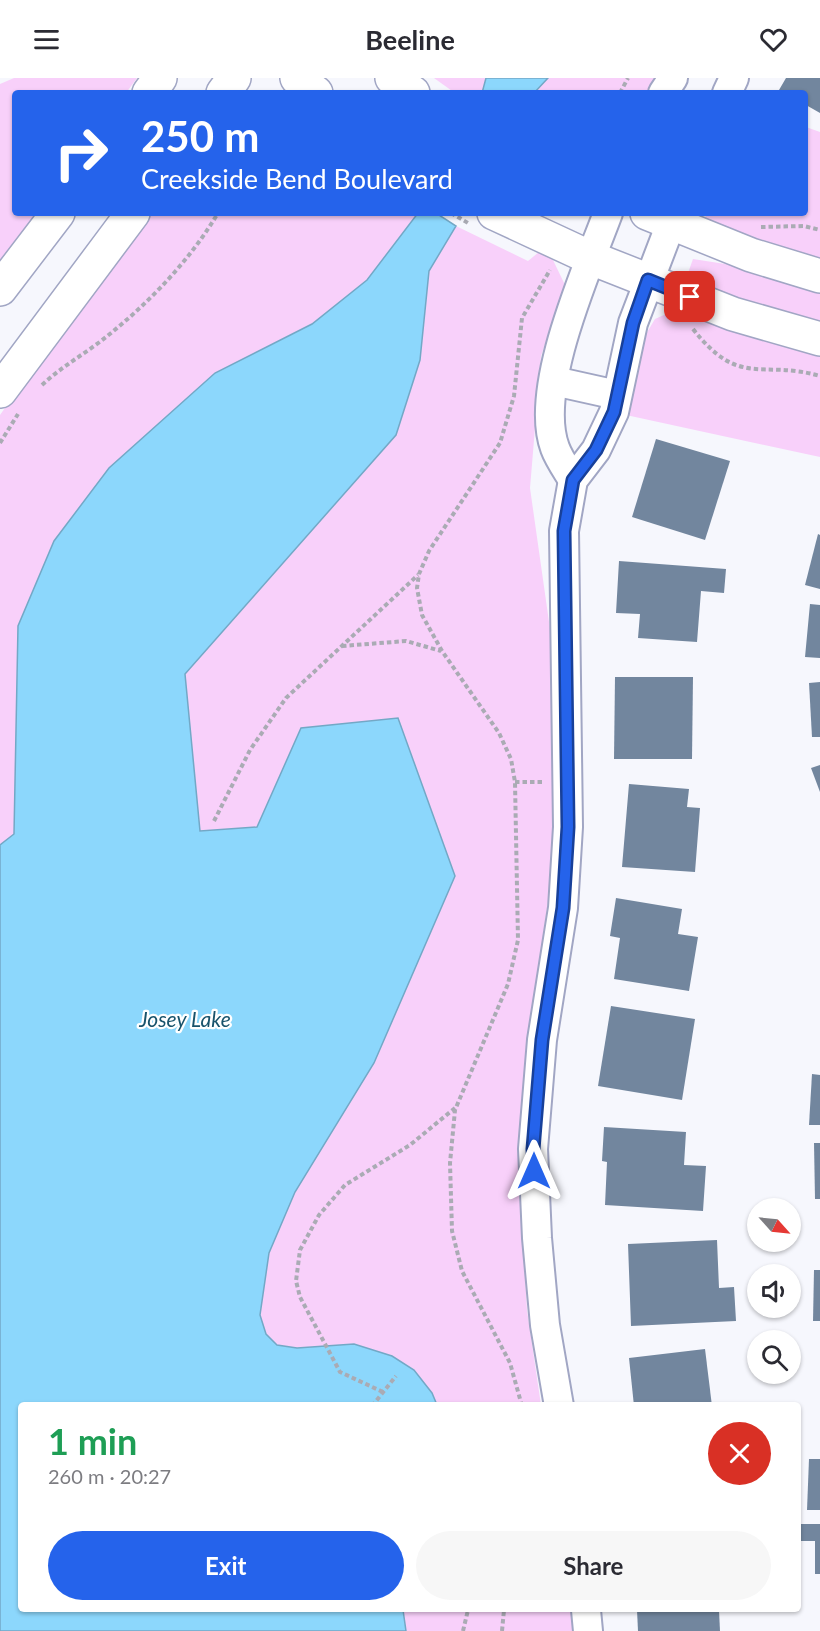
<!DOCTYPE html>
<html lang="en">
<head>
<meta charset="utf-8">
<style>
	:root { --surface:#fff; --page:#f7f7f7; --text:#2b2b33; --muted:#7c7c81; --accent:#2563eb }
	body { margin:0; font-family:Lato,sans-serif; background:var(--page); color:var(--text); height:100vh; display:flex; flex-direction:column; font-size:22px; white-space:nowrap }
	* { box-sizing:border-box; margin:0 }
	p { font-size:20px; color:var(--muted) }
	.icon { flex:none; width:33px; height:33px; fill:none; stroke:currentColor; stroke-width:2; stroke-linecap:round; stroke-linejoin:round }
	.map { position:relative; flex:1; overflow:hidden }
	.drawer { position:absolute; left:18px; top:1324px; width:783px; height:210px; display:flex; flex-direction:column; background:var(--surface); border-radius:6px; box-shadow:0 2px 4px #0004 }
	.drawer>* { flex:none }
	.guide { position:absolute; left:12px; top:12px; width:796px; height:126px; border-radius:6px; box-shadow:0 2px 4px #0004; background:#2563eb; color:#fff; overflow:hidden }
	.needle { width:39px; rotate:117deg }
	.controls { position:absolute; left:747px; top:1120px; display:grid; gap:12px }
	.controls a { display:grid; place-items:center; width:54px; height:54px; border-radius:50%; background:var(--surface); box-shadow:0 2px 4px #0004; font-size:30px }
	.pin { position:absolute; display:grid; place-items:center; width:51px; height:51px; color:#fff; margin:-26px; border-radius:12px; box-shadow:0 3px 9px #0006 }
	.me { position:absolute; width:66px; margin:-33px; rotate:0deg; stroke-linejoin:round; filter:drop-shadow(0 0 4px #0008) }
	.turn { display:flex; align-items:center; gap:21px; height:126px; padding:0 30px; font-size:27px }
	.turn .icon { width:78px; height:78px; stroke-width:2.5 }
	.turn b { display:block; font-size:42px; line-height:51px }
	.round { display:grid; place-items:center; flex:none; width:63px; height:63px; border-radius:32px; background:var(--page) }
	.summary { display:flex; align-items:center; justify-content:space-between; height:102px; padding:0 30px }
	h1 { font-size:36px; font-weight:700; line-height:45px; color:#1e9e55 }
	.primary-button { display:flex; gap:12px; margin-top:auto; padding:12px 30px }
	.primary-button a { flex:1; height:69px; border-radius:36px; background:var(--accent); color:#fff; font-size:24px; font-weight:700; line-height:69px; text-align:center }
	.primary-button a+a { background:var(--page); color:var(--text) }
	header { display:flex; justify-content:space-between; align-items:center; height:78px; padding:0 30px; background:var(--surface); font-size:27px; font-weight:700 }
	.map>svg:first-child { display:block }
</style>
</head>
<body>
<header><svg class="icon" aria-label="menu" viewBox="0 0 24 24"><path d="M4 6h16M4 12h16M4 18h16"/></svg>Beeline<svg class="icon" aria-label="heart" viewBox="0 0 24 24"><path d="M12 20l-8-8c-3-5 5-10 8-4 3-6 11-1 8 4z"/></svg></header>
<div class="map">
<svg width="820" height="1553" viewBox="0 0 820 1553">
	<rect width="100%" height="100%" fill="#f6f7fd"/>
	<g fill="#f8d0fa">
		<path d="M14 0H137L126 15H15V135H36L0 182V6Z"/>
		<path d="M434 0H486L482 15H455Z"/>
		<path d="M548 0H655L646 15H534Z"/>
		<path d="M806 49 820 54V189L708 144 704 135H806Z"/>
		<path d="M148 135H418L367 202 312 246 215 295 109 390 18 548 14 756 0 767V337L81 222Z"/>
		<path d="M456 148 528 183 539 174 553 182 565 207 541 278 530 410 554 579V781L541 872 527 1000 520 1107 527 1232 541 1327H437L432 1315 354 1266 297 1270 277 1267 266 1256 260 1237 269 1175 295 1114 374 985 301 650 257 749 199 753 185 596 396 357 420 282 429 193Z"/>
		<path d="M693 181 738 188 820 215V251L705 209 688 195Z"/>
		<path d="M673 233 693 235 776 265 820 275V379L626 337 646 256 655 241Z"/>
		<path d="M403 1532H574L575 1553H406Z"/>
	</g>
	<g fill="#8cd7fc" stroke="#73a8c6" stroke-width="1.5">
		<path d="M486 0H548L534 15H482Z"/>
		<path d="M418 135H436L456 148 429 193 420 282 396 357 185 596 200 753 257 749 301 650 398 640 455 798 374 985 295 1114 269 1175 260 1237 266 1256 277 1267 297 1270 354 1266 392 1278 414 1292 432 1315 437 1327 21 1328V1532H403L406 1553H0V767L14 756 18 548 54 463 109 390 215 295 312 246 367 202Z"/>
	</g>
	<g fill="#72869e">
		<path d="M786 0H820V35L806 27V15H784L779 12Z"/>
		<path d="M656 361 730 383 705 462 632 439Z"/>
		<path d="M818 456 820 457V511L805 507Z"/>
		<path d="M619 483 726 491 724 515 701 513 697 564 638 560 640 536 616 535Z"/>
		<path d="M810 526 820 527V580L805 579Z"/>
		<path d="M615 599H693L692 681H614Z"/>
		<path d="M820 604V659H812L809 605Z"/>
		<path d="M820 687V714L811 690Z"/>
		<path d="M629 706 689 711 687 729 700 730 695 794 622 789Z"/>
		<path d="M616 820 682 831 678 856 698 859 689 913 614 901 620 860 610 858Z"/>
		<path d="M611 928 695 941 682 1022 598 1008Z"/>
		<path d="M812 996 820 997V1047H809Z"/>
		<path d="M604 1049 686 1054 684 1087 706 1088 703 1133 605 1127 607 1084 602 1083Z"/>
		<path d="M814 1065H820V1121H815Z"/>
		<path d="M717 1162 719 1210 734 1209 736 1243 631 1248 628 1166Z"/>
		<path d="M814 1192H820V1243H813Z"/>
		<path d="M705 1271 712 1328H634L629 1280Z"/>
		<path d="M809 1381H820V1432H807Z"/>
		<path d="M801 1446H820V1496H815V1463H801Z"/>
		<path d="M637 1532H719L720 1553H638Z"/>
	</g>
	<g fill="none" stroke-linecap="round" stroke-linejoin="round">
		<defs>
			<g id="street">
				<path d="M663 15 673 0"/>
				<path d="M727 15 734 0"/>
				<path d="M554 303 617 317"/>
				<path d="M573 402C567 392 559 381 555 370 533 311 587 192 608 135"/>
				<path d="M559 1328 545 1247 537 1160 533 1071 542 962 563 830 568 749 564 453 573 402 596 372 614 334 633 245 675 135"/>
				<path d="M586 1532 588 1553"/>
			</g>
			<g id="secondary">
				<path d="M297 0 316 15"/>
				<path d="M392 0 413 15"/>
				<path d="M149 15 160 0"/>
				<path d="M223 15 234 0"/>
				<path d="M494 135 591 180 733 236 820 261"/>
				<path d="M647 135 751 177 820 198"/>
				<path d="M0 211 58 135"/>
				<path d="M0 313 133 135"/>
			</g>
		</defs>
		<use href="#street" stroke="#a1a6c4" stroke-width="32"/>
		<use href="#secondary" stroke="#a1a6c4" stroke-width="36"/>
		<g stroke="#aaabb4" stroke-width="4" stroke-dasharray="4.5 3" stroke-linecap="butt">
			<path d="M620 15 628 0"/>
			<path d="M451 135 468 145"/>
			<path d="M761 149 804 148 820 152"/>
			<path d="M693 251C740 311 761 281 820 298"/>
			<path d="M42 307C60 290 81 278 101 263 146 228 189 184 218 135"/>
			<path d="M0 365 18 336"/>
			<path d="M342 568 406 563 441 573"/>
			<path d="M515 704H544"/>
			<path d="M214 743 250 672 286 620 418 497"/>
			<path d="M383 1314 340 1294 300 1219 296 1203 300 1172 319 1137 345 1107 410 1067 455 1030"/>
			<path d="M372 1328 396 1298"/>
			<path d="M522 1328 510 1285 462 1193 452 1153 450 1085 455 1032 508 906 518 862 515 704 511 681 499 655 442 573 422 537 417 510 419 496 429 473 500 365 514 318 522 240 550 192"/>
			<path d="M463 1553 468 1532"/>
			<path d="M502 1553 504 1532"/>
		</g>
		<use href="#street" stroke="#fff" stroke-width="28"/>
		<use href="#secondary" stroke="#fff" stroke-width="33"/>
	</g>
	<g fill="none" stroke-linecap="round" stroke-linejoin="round">
		<defs>
			<path id="route" d="M534 1093 533 1071 542 962 563 830 568 749 564 453 573 402 596 372 614 334 633 245 648 202 690 219"/>
		</defs>
		<use href="#route" stroke="#184099" stroke-width="15"/>
		<use href="#route" stroke="#2563eb" stroke-width="10"/>
	</g>
	<g text-anchor="middle" dominant-baseline="central" stroke-width="4.5" stroke-linejoin="round" paint-order="stroke">
		<g font-size="21" font-style="italic" fill="#18536c" stroke="#fff">
			<text x="185" y="940">Josey Lake</text>
		</g>
	</g>
</svg>
<div class="controls">
<a><svg class="needle" viewBox="-14 -14 28 28"><path d="M0-13l5 13h-10z" fill="#e53935"/><path d="M0 13l5-13h-10z" fill="#7c7c81"/></svg></a>
<a><svg class="icon" aria-label="sound" viewBox="0 0 24 24"><path d="M4 9h4l5-4v14l-5-4H4zM17 9q2 3 0 6"/></svg></a>
<a><svg class="icon" aria-label="search" viewBox="0 0 24 24"><circle cx="10" cy="10" r="6"/><path d="M15 15l6 6"/></svg></a>
</div>
<div class="pin" style="left:690px;top:219px;background:#d93025"><svg class="icon" aria-label="arrive" viewBox="0 0 24 24"><path d="M6 21V4h12l-3 4 3 4H6"/></svg></div>
<svg class="me" style="left:534px;top:1093px" viewBox="-20 -20 40 40"><path d="M0-17L14 15 0 8-14 15z" fill="#2563eb" stroke="#fff" stroke-width="4"/></svg>
<div class="guide">
<div class="turn"><svg class="icon" aria-label="right" viewBox="0 0 24 24"><path d="M7 20v-9h11M14 6l5 5-5 5"/></svg><div><b>250 m</b>Creekside Bend Boulevard</div></div>
</div>
<section class="drawer">
<div class="summary"><div><h1>1 min</h1><p>260 m · 20:27</p></div><a class="round" style="background:#d93025;color:#fff"><svg class="icon" aria-label="close" viewBox="0 0 24 24"><path d="M6 6l12 12M18 6L6 18"/></svg></a></div>
<div class="primary-button"><a>Exit</a><a>Share</a></div>
</section>
</div>
</body>
</html>
